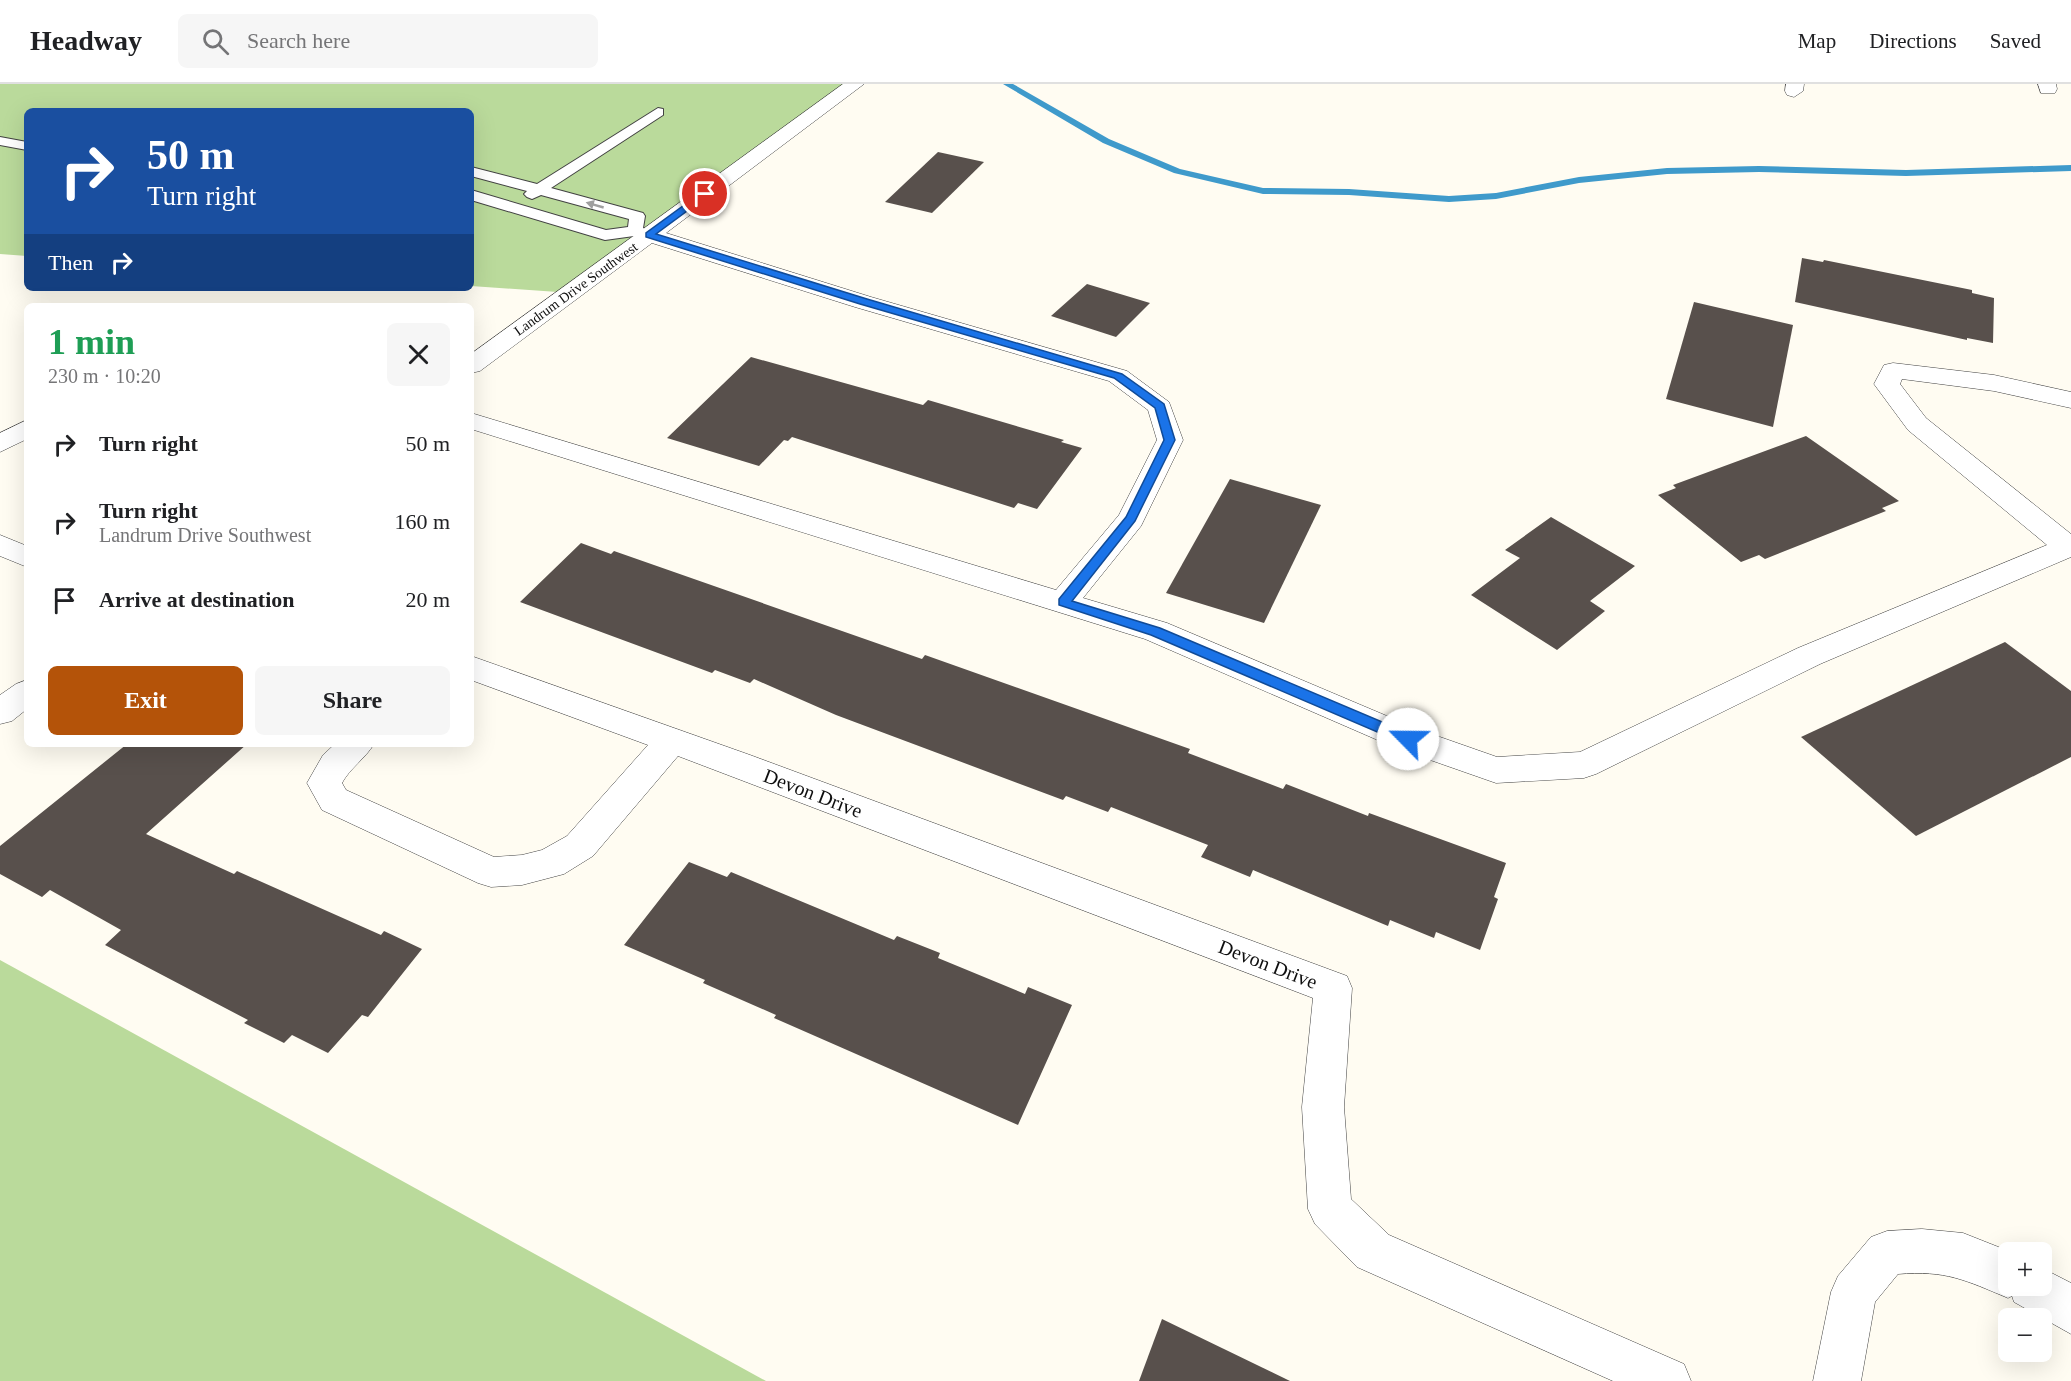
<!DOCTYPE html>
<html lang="en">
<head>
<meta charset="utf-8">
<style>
	:root { --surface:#fff; --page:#f6f6f6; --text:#202124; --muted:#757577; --line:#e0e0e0; --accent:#b45309 }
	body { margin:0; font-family:"Times New Roman",serif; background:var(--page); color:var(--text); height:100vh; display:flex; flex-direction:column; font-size:22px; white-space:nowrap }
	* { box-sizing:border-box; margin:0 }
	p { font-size:20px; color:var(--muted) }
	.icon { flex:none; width:33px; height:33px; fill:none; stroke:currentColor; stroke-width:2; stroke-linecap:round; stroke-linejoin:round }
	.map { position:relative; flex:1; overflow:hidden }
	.panel { position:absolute; left:24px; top:219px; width:450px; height:444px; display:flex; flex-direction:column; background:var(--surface); border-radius:9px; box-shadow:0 6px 24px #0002 }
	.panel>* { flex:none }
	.banner { position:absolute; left:24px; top:24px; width:450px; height:183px; border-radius:9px; box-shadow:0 6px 24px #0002; background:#1a4fa0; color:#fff; overflow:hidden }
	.tools { position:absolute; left:1998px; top:1158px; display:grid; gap:12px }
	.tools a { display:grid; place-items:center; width:54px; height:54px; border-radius:9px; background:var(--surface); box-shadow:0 6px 24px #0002; font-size:30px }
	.pin { position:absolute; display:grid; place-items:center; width:51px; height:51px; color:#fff; margin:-26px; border:3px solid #fff; border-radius:50%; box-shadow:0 2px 6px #0007 }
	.me { position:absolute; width:66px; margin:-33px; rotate:293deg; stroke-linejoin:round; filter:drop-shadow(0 0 4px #0008) }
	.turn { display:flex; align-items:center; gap:21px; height:126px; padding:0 24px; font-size:27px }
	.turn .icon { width:78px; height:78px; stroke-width:2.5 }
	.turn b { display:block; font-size:42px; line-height:51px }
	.then { display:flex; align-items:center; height:57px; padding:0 24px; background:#0003; gap:12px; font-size:22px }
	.round { display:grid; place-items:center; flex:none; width:63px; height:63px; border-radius:9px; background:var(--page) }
	.summary { display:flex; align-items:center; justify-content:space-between; height:102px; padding:0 24px }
	h1 { font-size:36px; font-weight:800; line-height:45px; color:#1e9e55 }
	.action { display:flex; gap:12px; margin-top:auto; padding:12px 24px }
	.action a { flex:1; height:69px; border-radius:9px; background:var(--accent); color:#fff; font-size:24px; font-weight:800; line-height:69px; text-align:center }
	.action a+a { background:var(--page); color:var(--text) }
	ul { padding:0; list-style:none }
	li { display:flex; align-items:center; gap:18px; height:78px; padding:0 24px }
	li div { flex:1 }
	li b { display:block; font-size:22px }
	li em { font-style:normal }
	header { display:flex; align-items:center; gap:36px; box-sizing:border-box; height:84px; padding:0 30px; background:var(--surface); border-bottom:2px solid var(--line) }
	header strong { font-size:28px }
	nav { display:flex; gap:33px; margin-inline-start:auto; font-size:21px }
	.search { width:420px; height:54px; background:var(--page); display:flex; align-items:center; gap:15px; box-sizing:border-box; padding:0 21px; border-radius:9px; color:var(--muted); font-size:22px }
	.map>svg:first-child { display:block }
</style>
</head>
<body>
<header>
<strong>Headway</strong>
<div class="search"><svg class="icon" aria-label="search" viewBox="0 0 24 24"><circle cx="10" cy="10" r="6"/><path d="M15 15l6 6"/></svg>Search here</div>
<nav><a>Map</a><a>Directions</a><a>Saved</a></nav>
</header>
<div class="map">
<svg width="2071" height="1297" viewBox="0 0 2071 1297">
	<rect width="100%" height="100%" fill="#fffcf2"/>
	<g fill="#bada9b">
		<path d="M0 0H862L572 209 471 202V27H27V172L0 170Z"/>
		<path d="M0 876 766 1297H0Z"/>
	</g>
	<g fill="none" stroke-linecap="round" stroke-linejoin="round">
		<path fill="#3f9acb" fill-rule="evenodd" d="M1003 0H1013L1109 55 1180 85 1263 104 1349 105 1449 112 1496 109 1579 93 1667 84 1759 82 1906 86 2071 81V87L1906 92 1759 88 1667 90 1579 99 1496 115 1449 118 1349 111 1263 110 1174 89 1103 59Z"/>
	</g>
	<g fill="#58504c">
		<path d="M938 68 984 78 932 129 885 118Z"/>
		<path d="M1802 174 1823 178 1824 176 1972 206V209L1994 214 1993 259 1967 254V256L1795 218Z"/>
		<path d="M1087 200 1150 219 1116 253 1051 232Z"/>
		<path d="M1694 218 1793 241 1773 343 1666 315Z"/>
		<path d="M751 273 923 321 928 316 1064 356 1061 358 1082 364 1037 425 1018 419 1014 424 792 353 788 357 784 356 759 382 667 354Z"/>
		<path d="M1806 352 1899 417 1882 424 1886 427 1765 475 1759 471 1741 478 1658 411 1676 404 1673 401Z"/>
		<path d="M1230 395 1321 421 1264 539 1166 509Z"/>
		<path d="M1551 433 1635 482 1590 517 1605 527 1557 566 1471 511 1520 474 1505 466Z"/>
		<path d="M581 459 611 470 614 467 922 575 925 571 1190 665 1188 669 1283 705 1286 700 1368 732 1369 729 1506 779 1494 813 1498 815 1480 866 1436 848 1434 854 1390 836 1388 842 1253 786 1250 793 1201 773 1208 761 1111 723 1108 728 1066 712 1063 716 836 631 754 595 750 599 715 586 712 589 520 518Z"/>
		<path d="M2005 558 2071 607V673L1916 752 1801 653Z"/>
		<path d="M127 660H247L146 750 234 790 237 787 381 851 384 847 422 865 368 933 362 931 328 969 292 951 284 959 244 939 248 936 105 861 121 846 50 806 42 813 0 790V762Z"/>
		<path d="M689 778 727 793 731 788 894 856 897 852 940 869 938 874 1025 910 1028 903 1072 921 1018 1041 774 934 776 931 703 899 705 896 624 861Z"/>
		<path d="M1162 1235 1290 1297H1139Z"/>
	</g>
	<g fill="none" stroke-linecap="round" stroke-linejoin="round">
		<defs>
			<g id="lane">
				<path d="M658 24 663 25V31L551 104 643 129 645 132 643 144 657 151 655 154 634 152 605 156 471 116V106L606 146 628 143 629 135 541 111 532 115 527 113 524 110 527 107 471 92V83L537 100Z"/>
				<path d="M0 53 27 58V66L0 61Z"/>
			</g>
			<g id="street">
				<path d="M843 0H864L666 149 871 213 1127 287 1169 318 1183 356 1141 442 1083 514 1167 539 1420 646 1497 673 1580 668 1798 564 2047 461 1908 346 1874 300 1884 281 1893 279 1994 291 2071 308V324L1994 307 1902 295 1900 300 1926 334 2071 450V473L1820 580 1596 690 1584 694 1496 699 1396 664 1145 555 471 345V329L1056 506 1119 431 1157 356 1148 326 1109 297 855 223 652 159 480 287 471 289V270Z"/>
				<path d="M1786 0H1804L1803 7 1794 13 1787 11 1785 7Z"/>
				<path d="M2038 0H2056L2057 5 2055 9H2041Z"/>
				<path d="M27 336V355L0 368V349Z"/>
				<path d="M0 451 27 462V483L0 472Z"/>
				<path d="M471 572 750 671 1347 892 1352 904 1344 1023 1351 1115 1389 1151 1684 1280 1691 1297H1613L1357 1183 1315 1140 1308 1125 1302 1023 1313 914 678 672 593 772 564 790 522 801 491 803 478 799 322 726 307 699 323 671 335 660H374C365 675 350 684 342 699L346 706 494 773 522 771 542 766 567 752 648 661 471 596Z"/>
				<path d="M27 596V625L12 637 0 640V611L16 600Z"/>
				<path d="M1922 1145 1963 1149 2011 1168H2008V1202H2042V1184L2071 1199V1250L2014 1218 2012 1212 2008 1214C1965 1196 1946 1186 1898 1190L1875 1218 1861 1297H1813L1831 1208 1838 1192 1871 1153 1887 1147Z"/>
			</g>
		</defs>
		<use href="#lane" stroke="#424242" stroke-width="2"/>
		<use href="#street" stroke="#424242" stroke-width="1"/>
		<use href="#lane" fill="#fff" fill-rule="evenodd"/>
		<use href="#street" fill="#fff" fill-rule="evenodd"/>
	</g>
	<defs><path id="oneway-solid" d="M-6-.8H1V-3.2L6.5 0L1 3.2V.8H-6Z" transform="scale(1.5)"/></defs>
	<use fill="#9f9f9f" href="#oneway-solid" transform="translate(595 121) rotate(-164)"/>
	<path fill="#1a73e8" stroke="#114b97" stroke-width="1.5" d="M702 108 710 110 656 150 867 215 1122 290 1164 320 1175 356 1135 437 1072 517 1160 544 1413 651V659H1403L1151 551 1059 521V515L1126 433 1164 356 1155 324 1114 294 860 220 646 153V149Z"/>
	<g text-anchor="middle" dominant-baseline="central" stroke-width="6" stroke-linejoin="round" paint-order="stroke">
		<g font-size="14" fill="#0f0f0f" stroke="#fff">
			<text transform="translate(576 205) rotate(-36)">Landrum Drive Southwest</text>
		</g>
		<g font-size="20" fill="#0f0f0f" stroke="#fff">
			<text transform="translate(813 709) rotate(21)">Devon Drive</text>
			<text transform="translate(1268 880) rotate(21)">Devon Drive</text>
		</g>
	</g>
</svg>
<div class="tools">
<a>+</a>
<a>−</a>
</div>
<div class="pin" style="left:705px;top:110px;background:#d93025"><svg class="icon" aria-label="arrive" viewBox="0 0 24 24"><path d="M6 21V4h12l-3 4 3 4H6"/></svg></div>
<svg class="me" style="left:1408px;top:655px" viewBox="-20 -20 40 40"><circle r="19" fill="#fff"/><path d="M0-13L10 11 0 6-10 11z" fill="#1a73e8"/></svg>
<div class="banner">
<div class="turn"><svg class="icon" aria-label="right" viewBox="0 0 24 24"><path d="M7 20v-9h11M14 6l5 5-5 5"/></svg><div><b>50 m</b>Turn right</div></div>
<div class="then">Then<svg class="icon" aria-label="right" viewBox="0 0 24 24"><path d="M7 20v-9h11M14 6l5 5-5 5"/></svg></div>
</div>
<section class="panel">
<div class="summary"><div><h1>1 min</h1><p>230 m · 10:20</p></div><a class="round"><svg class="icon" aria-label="close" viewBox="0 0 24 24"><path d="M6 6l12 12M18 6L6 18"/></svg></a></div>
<ul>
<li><svg class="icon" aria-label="right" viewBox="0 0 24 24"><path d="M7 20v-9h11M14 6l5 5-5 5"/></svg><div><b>Turn right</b></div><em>50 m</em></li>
<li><svg class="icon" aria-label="right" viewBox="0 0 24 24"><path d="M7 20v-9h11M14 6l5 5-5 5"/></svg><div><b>Turn right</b><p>Landrum Drive Southwest</p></div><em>160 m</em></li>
<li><svg class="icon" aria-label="arrive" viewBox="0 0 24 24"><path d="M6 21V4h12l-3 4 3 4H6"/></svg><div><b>Arrive at destination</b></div><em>20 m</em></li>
</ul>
<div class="action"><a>Exit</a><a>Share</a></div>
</section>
</div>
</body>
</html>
